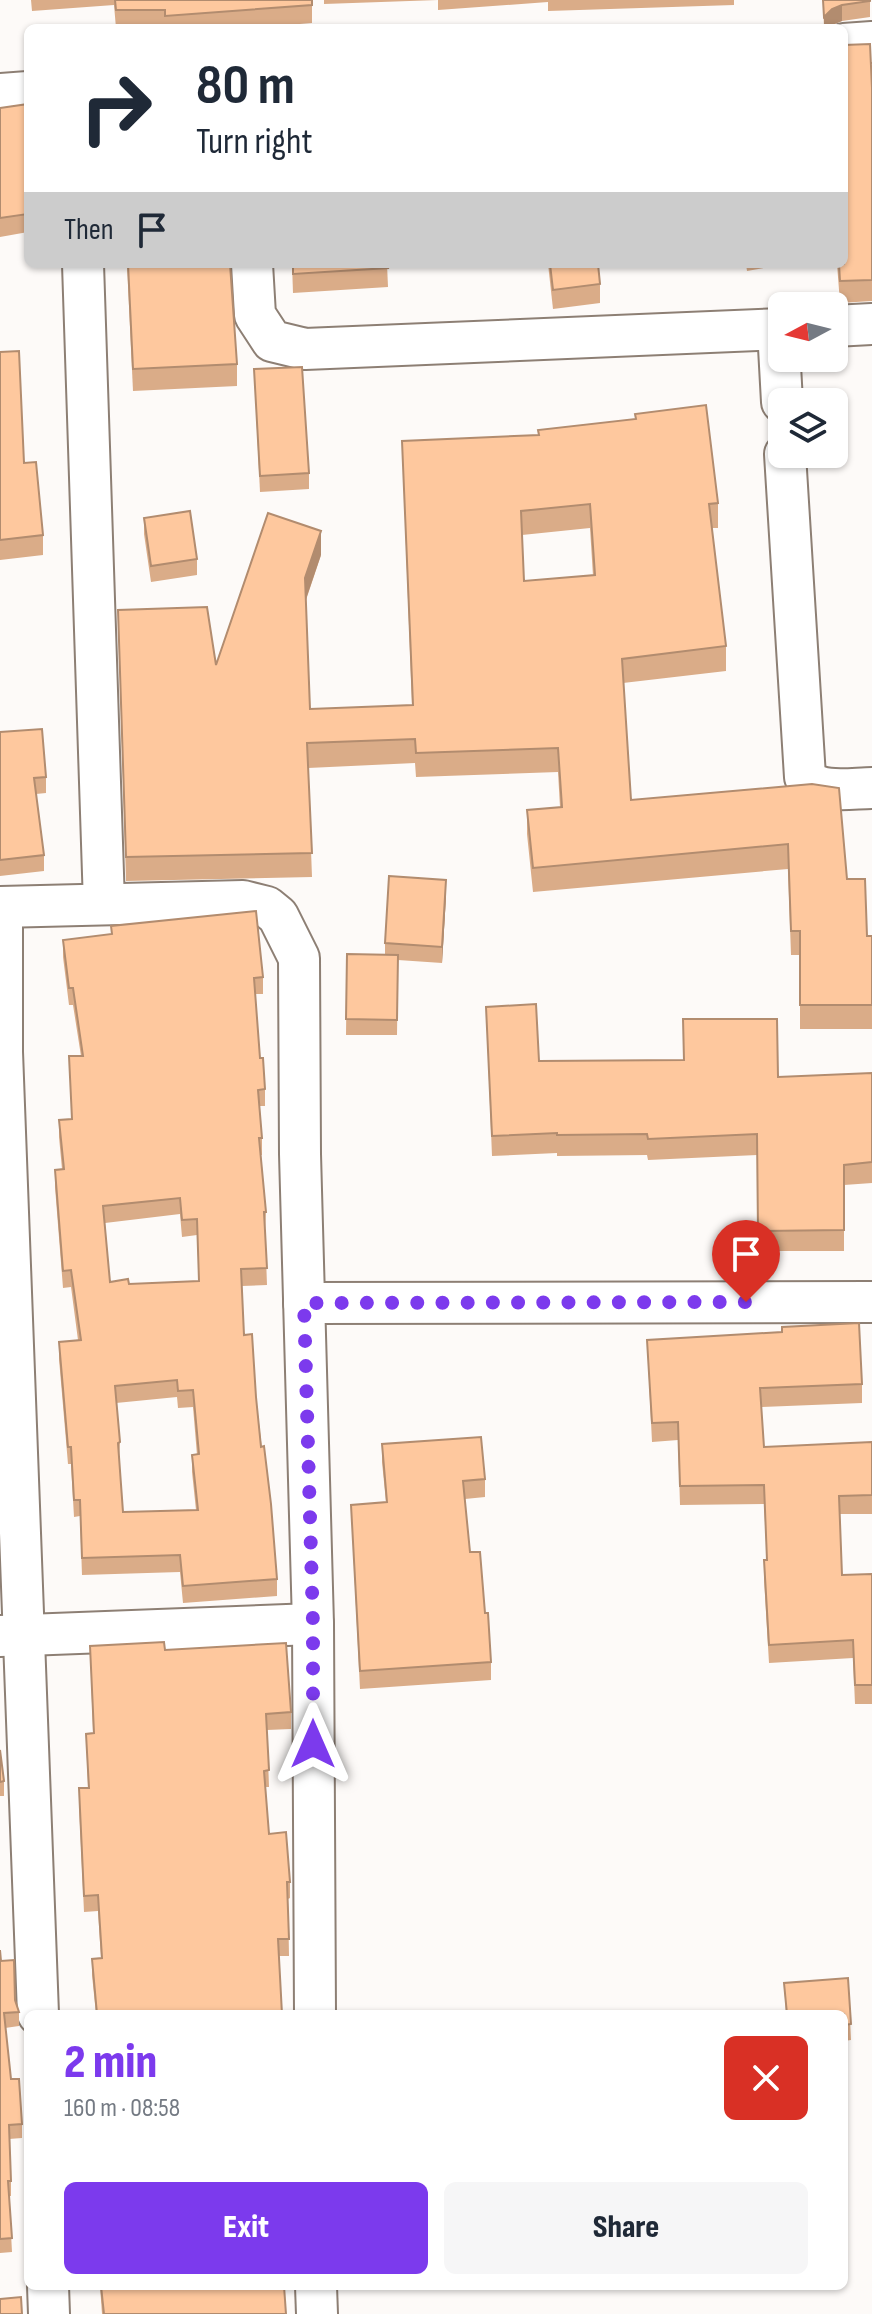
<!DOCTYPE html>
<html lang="en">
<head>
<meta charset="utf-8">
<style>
	:root { --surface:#fff; --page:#f6f6f7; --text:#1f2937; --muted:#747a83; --accent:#7c3aed }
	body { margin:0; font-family:"Sofia Sans Condensed",sans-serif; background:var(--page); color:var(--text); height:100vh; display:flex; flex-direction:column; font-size:30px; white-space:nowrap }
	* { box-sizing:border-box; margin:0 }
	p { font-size:26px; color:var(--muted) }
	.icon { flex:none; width:44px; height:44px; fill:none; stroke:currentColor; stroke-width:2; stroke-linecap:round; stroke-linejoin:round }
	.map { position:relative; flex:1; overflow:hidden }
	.details { position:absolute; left:24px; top:2010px; width:824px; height:280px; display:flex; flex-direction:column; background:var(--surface); border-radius:12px; box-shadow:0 2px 6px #0004 }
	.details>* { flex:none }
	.hud { position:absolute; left:24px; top:24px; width:824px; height:244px; border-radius:12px; box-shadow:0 2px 6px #0004; background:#fff; color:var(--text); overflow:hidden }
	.needle { width:52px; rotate:263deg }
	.buttons { position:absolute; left:768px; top:292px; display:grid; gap:16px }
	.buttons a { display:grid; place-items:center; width:80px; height:80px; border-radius:12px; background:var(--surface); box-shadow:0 2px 6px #0004; font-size:40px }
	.pin { position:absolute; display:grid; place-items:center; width:68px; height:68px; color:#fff; margin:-82px -34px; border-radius:50% 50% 50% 0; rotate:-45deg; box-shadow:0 0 8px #0007 }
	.pin .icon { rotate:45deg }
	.me { position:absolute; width:88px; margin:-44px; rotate:0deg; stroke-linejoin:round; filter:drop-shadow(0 0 6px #0008) }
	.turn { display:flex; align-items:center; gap:28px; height:168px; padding:0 40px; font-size:36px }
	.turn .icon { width:104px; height:104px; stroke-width:2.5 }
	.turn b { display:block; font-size:56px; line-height:68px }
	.then { display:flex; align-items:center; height:76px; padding:0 40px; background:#0003; gap:16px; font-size:30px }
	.round { display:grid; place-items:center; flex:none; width:84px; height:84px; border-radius:12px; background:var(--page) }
	.summary { display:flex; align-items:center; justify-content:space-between; height:136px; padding:0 40px }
	h1 { font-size:48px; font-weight:800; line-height:60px; color:var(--accent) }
	.button { display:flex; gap:16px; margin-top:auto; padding:16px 40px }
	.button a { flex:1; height:92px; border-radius:12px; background:var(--accent); color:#fff; font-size:32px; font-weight:800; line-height:92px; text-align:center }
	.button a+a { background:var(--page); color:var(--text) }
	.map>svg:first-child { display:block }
</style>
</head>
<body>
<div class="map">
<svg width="872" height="2314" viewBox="0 0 872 2314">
	<rect width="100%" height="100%" fill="#fdfaf8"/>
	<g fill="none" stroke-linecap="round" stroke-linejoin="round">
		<defs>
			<g id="minor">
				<path d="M844 44 872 42"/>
				<path d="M0 94 28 92"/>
				<path d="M83 264 104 904"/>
				<path d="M252 264 255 315 272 341 305 349 782 329"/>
				<path d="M834 326 872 324"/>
				<path d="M778 329 782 402"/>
				<path d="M785 454 805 777C820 795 851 788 872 788"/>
				<path d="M0 907 243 901 267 907 278 916 299 958 300 1154 313 1624 315 2014"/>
				<path d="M2 907V1052L38 2014"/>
				<path d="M304 1303 872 1302"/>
				<path d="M0 1636 313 1624"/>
				<path d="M48 2286 49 2314"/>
				<path d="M316 2286 317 2314"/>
			</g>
		</defs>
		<use href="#minor" stroke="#8d7f74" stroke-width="44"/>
		<use href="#minor" stroke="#fff" stroke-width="40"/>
	</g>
	<g fill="#daac88" fill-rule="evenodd">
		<path d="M31 0H312V23L250 28H116L114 5 32 11Z"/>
		<path d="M324 0H734V5L548 11V2L438 10V0L324 4Z"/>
		<path d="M823 0H870V17L842 21 832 25 829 28H824Z"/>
		<path d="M872 88V301L840 303 837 264H844Z"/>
		<path d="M28 104V232L0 237V108Z"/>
		<path d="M127 264H230L237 364V386L133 391Z"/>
		<path d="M292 264H387L388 287 293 293Z"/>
		<path d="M548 264H598L600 284V303L553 309Z"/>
		<path d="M746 264H786L747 271Z"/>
		<path d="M0 352 24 463 43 535V555L0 560Z"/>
		<path d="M254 369 309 473V489L260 492Z"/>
		<path d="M402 441 718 503V528H712L726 646V671L623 683 631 800 812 784 867 936H872V1029H800V955H791L788 869 533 892 527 834V810L560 807 558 772 416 777 415 763 308 768 312 877 126 881 118 610 216 665 321 555 306 600 310 709 412 705ZM590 528 593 576 524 581 522 535Z"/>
		<path d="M144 518 197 559V575L151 582 144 534Z"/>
		<path d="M0 732 46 777V793L36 794 44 855V871L0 876Z"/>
		<path d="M446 896 442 963 398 960 397 1035H346L347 954H385V943Z"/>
		<path d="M111 926 263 977V994H255L260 1058 265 1089V1106H259L262 1138V1155H261L266 1212 265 1229 267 1285 242 1286 244 1335 256 1397 277 1579V1596L183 1603 180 1572 82 1575 80 1516 74 1517 71 1464H68L59 1359V1342L78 1340 71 1287 63 1288 55 1187V1170L62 1169 59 1137V1120L72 1119 69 1056H81L73 1005H69L63 957V940L111 934ZM180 1214 182 1237 197 1235 199 1281 129 1284 110 1282 105 1223ZM177 1397 178 1408 193 1407 197 1455H192V1472L196 1510 123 1512 119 1459 120 1442 116 1403Z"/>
		<path d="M486 1007 539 1061 778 1077 872 1073V1183L844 1185V1251H758L757 1155 648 1160 647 1155 557 1156V1153L492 1156Z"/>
		<path d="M647 1340 862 1384V1403L761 1407 764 1447 872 1442V1514H840L842 1575 872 1574V1704H855L853 1658 769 1663 764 1579V1560H767L764 1504 680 1505 678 1440 652 1442Z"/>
		<path d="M382 1444 485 1479V1497L465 1499 470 1552 485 1613 491 1662V1680L360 1689 351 1505 386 1502 382 1462Z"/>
		<path d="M90 1646 165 1650 291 1712V1729L267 1730 269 1787H265L269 1834 290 1882V1898L288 1899 289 1956H279L282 2014H96L92 1975V1959L101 1958 98 1911 84 1912 79 1805V1788H88L86 1734 93 1733Z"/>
		<path d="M0 1750 4 1781V1796H0Z"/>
		<path d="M0 1950 1 1961 19 2012V2026L5 2028 11 2079 22 2124V2138L9 2139 11 2181V2196H9L12 2252 0 2253Z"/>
		<path d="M848 1978 851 2040 844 2041V2014H786L784 1983Z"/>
		<path d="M100 2286H284L286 2314H102Z"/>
	</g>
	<g fill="#b28c6f">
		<path d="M842 5V21L832 25 829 28H824V17L832 9Z"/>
		<path d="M321 531V555L305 602V578Z"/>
		<path d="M446 880V896L442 963V947Z"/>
	</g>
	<g fill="#fec89e" stroke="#b28c6f" stroke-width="2" fill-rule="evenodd">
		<path d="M115 0H312V5L165 16V10H116Z"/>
		<path d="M823 0H870V1L842 5 832 9 824 17Z"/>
		<path d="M870 44 872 88V280L840 281 839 264H844V45Z"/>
		<path d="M28 104V214L0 218V108Z"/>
		<path d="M128 264H230L237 364 133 369Z"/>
		<path d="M293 264H387L388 268 293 274Z"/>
		<path d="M550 264H598L600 284 553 290Z"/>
		<path d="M19 351 24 463 36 462 43 535 0 540V352Z"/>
		<path d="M302 367 309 473 260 476 254 369Z"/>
		<path d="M706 405 718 503 709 504 726 646 622 659 631 800 812 784 839 788 847 879H865L867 936H872V1005H800V931H791L788 844 533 868 527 810 562 807 558 748 416 753 415 739 307 743 312 853 126 857 118 610 207 607 216 665 268 513 321 531 305 578 310 709 413 705 402 441 539 435 538 430 636 419 635 414ZM590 504 595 575 524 581 521 511Z"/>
		<path d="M190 511 197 559 151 566 144 518Z"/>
		<path d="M42 729 46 777 34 778 44 855 0 860V732Z"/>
		<path d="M389 876 446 880 442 947 385 943Z"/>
		<path d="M256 911 263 977 254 978 260 1058H263L265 1089 258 1090 262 1138H259L266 1212H264L267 1268 241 1269 244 1335 252 1334 256 1397 261 1447 264 1446 271 1504 277 1579 183 1586 180 1555 82 1558 80 1500H74L71 1447H68L59 1342 81 1340 71 1270 63 1271 55 1170 64 1169 59 1120 72 1119 69 1056H83L73 988H69L63 940 112 934 111 926ZM180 1198 182 1220 197 1219 199 1281 129 1284 128 1279 110 1282 103 1206ZM177 1380 178 1391 193 1390 199 1454 192 1455 198 1510 123 1512 118 1443 120 1442 115 1386Z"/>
		<path d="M347 954 398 955 397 1020 346 1019Z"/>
		<path d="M536 1004 539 1061 684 1060 683 1019H777L778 1077 872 1073V1162L844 1165V1230L758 1231 757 1134 648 1139 647 1134 557 1135V1133L492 1136 486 1007Z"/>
		<path d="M859 1323 862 1384 760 1388 764 1447 872 1442V1495L839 1496 842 1575 872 1574V1685H855L853 1640 769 1645 764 1560H767L764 1485 680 1486 678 1422 652 1423 647 1340 782 1332V1327Z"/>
		<path d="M481 1437 485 1479 463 1481 470 1552H480L485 1613H488L491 1662 360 1671 351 1505 387 1502 382 1444Z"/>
		<path d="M164 1642 165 1650 286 1643 291 1712 266 1714 269 1770 264 1771 269 1834 286 1832 290 1882H287L289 1939H278L282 2014H97L92 1959 102 1958 98 1895 84 1896 79 1788H89L86 1734 94 1733 90 1646Z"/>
		<path d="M0 1750 4 1781 0 1782Z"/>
		<path d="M0 1950 1 1961 14 1960 15 2000 19 2012 4 2013 11 2079H19L22 2124 9 2125 11 2181H8L12 2238 0 2239Z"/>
		<path d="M848 1978 851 2024 844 2025V2014H787L784 1983Z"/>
		<path d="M101 2286H284L286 2314H104Z"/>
		<path d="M21 2297 22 2314H0V2299Z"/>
	</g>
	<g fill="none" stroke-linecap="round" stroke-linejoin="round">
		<path stroke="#7c3aed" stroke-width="14" stroke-dasharray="0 25.2" d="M313 1744V1624L304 1303 746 1302"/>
	</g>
</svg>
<div class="buttons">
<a><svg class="needle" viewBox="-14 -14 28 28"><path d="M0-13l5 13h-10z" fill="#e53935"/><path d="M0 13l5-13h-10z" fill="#747a83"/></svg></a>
<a><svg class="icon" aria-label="layers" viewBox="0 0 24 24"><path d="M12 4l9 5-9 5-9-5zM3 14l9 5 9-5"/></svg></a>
</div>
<div class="pin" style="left:746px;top:1302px;background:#d93025"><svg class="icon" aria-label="arrive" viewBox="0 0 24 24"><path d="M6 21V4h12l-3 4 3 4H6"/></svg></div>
<svg class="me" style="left:313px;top:1744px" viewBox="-20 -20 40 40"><path d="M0-17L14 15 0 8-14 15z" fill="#7c3aed" stroke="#fff" stroke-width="4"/></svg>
<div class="hud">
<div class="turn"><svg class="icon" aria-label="right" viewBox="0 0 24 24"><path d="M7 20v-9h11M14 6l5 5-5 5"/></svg><div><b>80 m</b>Turn right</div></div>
<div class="then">Then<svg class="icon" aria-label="arrive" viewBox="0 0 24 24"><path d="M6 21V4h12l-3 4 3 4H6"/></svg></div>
</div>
<section class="details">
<div class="summary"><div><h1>2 min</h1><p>160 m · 08:58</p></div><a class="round" style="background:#d93025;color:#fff"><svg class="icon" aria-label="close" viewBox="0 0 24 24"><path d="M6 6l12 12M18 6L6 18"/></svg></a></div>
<div class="button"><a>Exit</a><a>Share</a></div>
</section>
</div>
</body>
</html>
